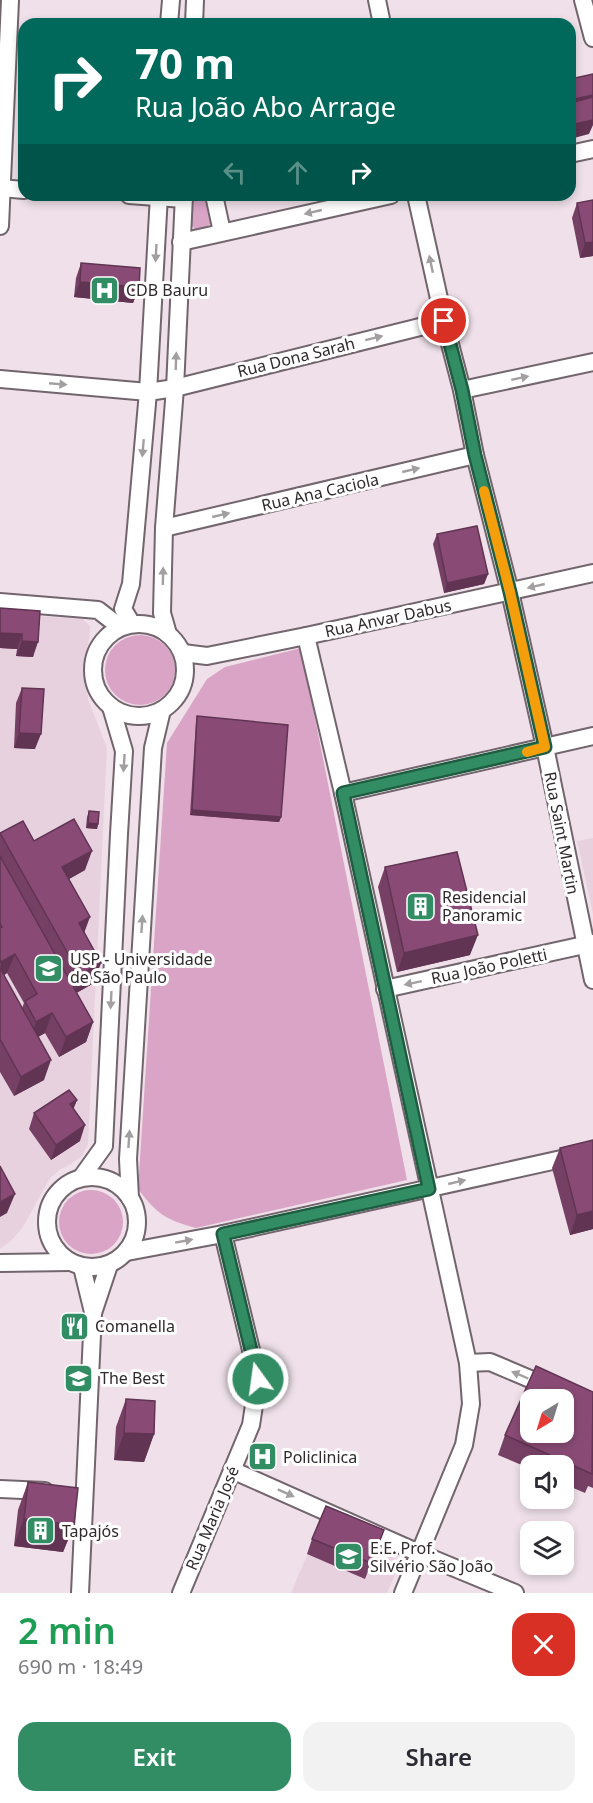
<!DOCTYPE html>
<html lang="en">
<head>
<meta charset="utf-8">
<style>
	:root { --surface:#fff; --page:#f2f2f3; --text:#2b2b33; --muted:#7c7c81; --accent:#328d64 }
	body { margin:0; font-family:"Noto Sans",sans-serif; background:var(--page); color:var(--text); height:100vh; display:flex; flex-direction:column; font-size:22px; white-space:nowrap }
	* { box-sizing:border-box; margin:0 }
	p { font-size:20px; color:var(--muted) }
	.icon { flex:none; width:33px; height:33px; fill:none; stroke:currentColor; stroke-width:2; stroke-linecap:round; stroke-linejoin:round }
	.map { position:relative; height:1593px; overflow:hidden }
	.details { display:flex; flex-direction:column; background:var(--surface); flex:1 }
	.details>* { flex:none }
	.top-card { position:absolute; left:18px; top:18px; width:558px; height:183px; border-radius:18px; box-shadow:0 3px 9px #0003; background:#00695c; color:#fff; overflow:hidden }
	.needle { width:39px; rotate:218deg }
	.controls { position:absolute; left:520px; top:1389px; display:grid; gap:12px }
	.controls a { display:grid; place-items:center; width:54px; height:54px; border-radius:12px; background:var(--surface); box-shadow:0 3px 9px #0003; font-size:30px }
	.pin { position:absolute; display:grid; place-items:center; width:51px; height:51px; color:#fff; margin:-26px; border:3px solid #fff; border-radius:50%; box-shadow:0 2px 6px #0007 }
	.me { position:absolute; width:66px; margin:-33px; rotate:346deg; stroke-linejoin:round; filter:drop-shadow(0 0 4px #0008) }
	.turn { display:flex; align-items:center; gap:21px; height:126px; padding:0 18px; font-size:27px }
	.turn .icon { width:78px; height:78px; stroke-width:2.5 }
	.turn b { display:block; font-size:42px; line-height:51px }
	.lanes { display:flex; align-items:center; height:57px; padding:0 18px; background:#0003; justify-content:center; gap:30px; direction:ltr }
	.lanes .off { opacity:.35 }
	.round { display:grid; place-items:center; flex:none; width:63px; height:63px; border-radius:18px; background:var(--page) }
	.headline { display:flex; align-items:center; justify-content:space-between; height:102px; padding:0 18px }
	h1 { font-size:36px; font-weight:600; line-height:45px; color:#1e9e55 }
	.cta { display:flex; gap:12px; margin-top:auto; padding:12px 18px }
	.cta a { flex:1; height:69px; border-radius:18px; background:var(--accent); color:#fff; font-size:24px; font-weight:600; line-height:69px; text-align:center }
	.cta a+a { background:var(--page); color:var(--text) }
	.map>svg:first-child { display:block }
</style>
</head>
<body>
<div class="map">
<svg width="593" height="1593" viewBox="0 0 593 1593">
	<rect width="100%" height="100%" fill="#efe0e9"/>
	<g fill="#e8d1df">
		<path d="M0 614 83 619 90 626 89 640 84 658 88 699 107 748 88 1144 82 1156 71 1164 59 1170 50 1178 23 1227 11 1241 0 1249Z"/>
		<path d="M593 838V914L577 841Z"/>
		<path d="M322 1520 391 1554 396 1564 397 1570 387 1593H291Z"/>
	</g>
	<g fill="#d9a4c6">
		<path d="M193 195H205L213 221 206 228 196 231 191 224Z"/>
		<circle cx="140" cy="670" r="35"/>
		<path d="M301 648 407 1180 196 1228C166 1220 157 1214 138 1189L167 743 207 679 225 667Z"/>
		<circle cx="91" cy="1222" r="32"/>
	</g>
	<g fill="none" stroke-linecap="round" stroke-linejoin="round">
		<defs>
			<g id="minor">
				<path d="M377 0 382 24"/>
				<path d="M583 0 593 38"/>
				<path d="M169 24 171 0"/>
				<path d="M194 24 195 0"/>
				<path d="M570 154 593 149"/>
				<path d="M0 188 24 190"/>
				<path d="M129 195 184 199"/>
				<path d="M214 195 222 232"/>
				<path d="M416 195 444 321 462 390 475 455 510 592 545 747 593 980"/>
				<path d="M0 226 10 0"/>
				<path d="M181 242 391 195"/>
				<path d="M0 379 148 392 175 388 444 321"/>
				<path d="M462 390 593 362"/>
				<path d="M164 528 475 455"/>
				<path d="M0 602 98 610 120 627"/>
				<path d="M132 624 123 609 131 584 148 392 159 195"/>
				<circle cx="139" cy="670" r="46"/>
				<path d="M168 634 162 613 164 528 175 388 184 195"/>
				<path d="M306 636 343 793 468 1363 471 1404 464 1445 403 1593"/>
				<path d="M183 653 207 656 306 636 593 573"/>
				<path d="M343 793 593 736"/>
				<path d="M385 989 593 943"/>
				<circle cx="92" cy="1222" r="45"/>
				<path d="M81 1178 104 1146 119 834 124 751 111 707"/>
				<path d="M130 1198 128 1159 153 748 162 710"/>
				<path d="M127 1252 223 1234 593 1152"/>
				<path d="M0 1263 70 1262"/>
				<path d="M82 1267 93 1312"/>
				<path d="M468 1363 490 1362 549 1387"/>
				<path d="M232 1470 421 1554 515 1593"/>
				<path d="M0 1489 45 1491"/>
				<path d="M80 1593 93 1313 109 1265"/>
				<path d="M181 1593 251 1425 258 1379 223 1234"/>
			</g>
		</defs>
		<use href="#minor" stroke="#72656d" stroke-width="20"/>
		<use href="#minor" stroke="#fff" stroke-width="16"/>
	</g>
	<g fill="#764065" fill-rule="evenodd">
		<path d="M593 200V256L580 258 572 218 577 203Z"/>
		<path d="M81 263 139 287 133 303 74 297 76 278Z"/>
		<path d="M437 534 488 574 484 584 444 593 433 544Z"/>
		<path d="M0 608 40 611 33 657 16 656 17 649 0 648Z"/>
		<path d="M22 688 35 749 14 748 16 703Z"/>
		<path d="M197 716 281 817 279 822 190 815 196 722Z"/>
		<path d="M89 811 98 824 97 829 86 828 87 817Z"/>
		<path d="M0 833 34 841 85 870 69 879 84 933 94 983 76 993 93 1022 86 1042 59 1057 45 1033 38 1037 44 1080 14 1096 0 1072ZM7 973 24 1003 22 1008 4 975Z"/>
		<path d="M385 867 470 955 397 972 378 887Z"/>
		<path d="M77 1100 73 1109 80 1141 51 1160 29 1129 34 1113Z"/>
		<path d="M560 1148 593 1229 570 1235 552 1168Z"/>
		<path d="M593 1392V1488L588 1486 585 1493 564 1484V1466H531V1469L498 1455 505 1435Z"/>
		<path d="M126 1399 154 1434 144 1462 114 1460 116 1427Z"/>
		<path d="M28 1482 74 1525 63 1552 14 1546 18 1510Z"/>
		<path d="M384 1530 365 1579 307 1554 312 1539Z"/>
	</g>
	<g fill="#603452">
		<path d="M593 95V106L570 114V100Z"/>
		<path d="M593 111V125L589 134 570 139V125Z"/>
		<path d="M593 242V256L580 258 585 243Z"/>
		<path d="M80 282 139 287 133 303 74 297Z"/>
		<path d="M488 574 484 584 444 593 447 583Z"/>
		<path d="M0 633 22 634 17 649 0 648Z"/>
		<path d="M22 641 38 642 33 657 16 656Z"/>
		<path d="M19 733 41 734 35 749 14 748Z"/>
		<path d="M192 810 281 817 279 822 190 815Z"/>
		<path d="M88 823 98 824 97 829 86 828Z"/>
		<path d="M92 851 85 870 55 887 62 867Z"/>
		<path d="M90 917 83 936 79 923Z"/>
		<path d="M478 935 470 955 397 972 404 953Z"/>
		<path d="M15 954 7 973 0 978 1 962Z"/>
		<path d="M101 963 94 983 73 995 80 975Z"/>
		<path d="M52 1013 45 1033 29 1042 36 1022Z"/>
		<path d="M93 1022 86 1042 59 1057 66 1037Z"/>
		<path d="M51 1060 44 1080 14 1096 21 1077Z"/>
		<path d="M77 1100 71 1115 70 1104Z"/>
		<path d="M85 1125 80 1141 51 1160 56 1145Z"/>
		<path d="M15 1194 7 1213 0 1217V1202Z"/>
		<path d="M593 1211V1229L570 1235 577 1215Z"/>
		<path d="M124 1433 154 1434 144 1462 114 1460Z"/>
		<path d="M24 1519 74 1525 63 1552 14 1546Z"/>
	</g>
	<g fill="#894b75" stroke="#603452" stroke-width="1.5" fill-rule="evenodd">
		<path d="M593 74V95L570 100V79Z"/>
		<path d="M593 97V120L570 125V103Z"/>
		<path d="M593 200V242L585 243 577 203Z"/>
		<path d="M81 263 140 268 139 287 80 282Z"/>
		<path d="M477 526 488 574 447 583 437 534Z"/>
		<path d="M0 608 40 611 38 642 22 641V634L0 633Z"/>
		<path d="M22 688 44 689 41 734 19 733Z"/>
		<path d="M197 716 288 725 281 817 192 810Z"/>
		<path d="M89 811 99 812 98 824 88 823Z"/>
		<path d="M74 819 92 851 62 867 90 917 79 923 101 963 80 975 0 833 23 821 34 841Z"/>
		<path d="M457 852 478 935 404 953 385 867Z"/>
		<path d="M0 856 93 1022 66 1037 52 1013 36 1022 25 1001 37 994 15 954 1 962 0 960V928L2 927 0 923Z"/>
		<path d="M0 968 51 1060 21 1077 0 1039Z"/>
		<path d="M69 1090 77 1100 70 1104 85 1125 56 1145 34 1113Z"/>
		<path d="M593 1140V1211L577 1215 560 1148Z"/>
		<path d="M0 1166 15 1194 0 1202Z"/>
		<path d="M536 1366 593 1392 592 1474 505 1435ZM531 1400H564V1432H531Z"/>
		<path d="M126 1399 155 1401 154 1434 124 1433Z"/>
		<path d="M28 1482 78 1488 74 1525 24 1519Z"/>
		<path d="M326 1506 384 1530 371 1563 312 1539Z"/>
	</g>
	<defs><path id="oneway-solid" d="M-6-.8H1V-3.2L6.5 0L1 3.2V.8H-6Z" transform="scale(1.5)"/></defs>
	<g fill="#a29fa0">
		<use href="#oneway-solid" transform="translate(313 212) rotate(167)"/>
		<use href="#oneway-solid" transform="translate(156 253) rotate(93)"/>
		<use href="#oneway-solid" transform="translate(431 264) rotate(-102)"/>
		<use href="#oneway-solid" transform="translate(374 338) rotate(-14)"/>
		<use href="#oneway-solid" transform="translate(176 361) rotate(-88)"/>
		<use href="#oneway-solid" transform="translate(520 378) rotate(-12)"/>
		<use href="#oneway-solid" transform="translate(58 384) rotate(5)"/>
		<use href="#oneway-solid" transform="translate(143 448) rotate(95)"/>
		<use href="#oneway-solid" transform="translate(411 470) rotate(-13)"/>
		<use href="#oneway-solid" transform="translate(221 515) rotate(-13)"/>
		<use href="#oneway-solid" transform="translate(163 576) rotate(-89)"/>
		<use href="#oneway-solid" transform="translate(536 586) rotate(167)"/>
		<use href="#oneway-solid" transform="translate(124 763) rotate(94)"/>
		<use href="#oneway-solid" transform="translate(142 924) rotate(-86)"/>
		<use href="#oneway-solid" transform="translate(413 983) rotate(168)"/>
		<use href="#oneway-solid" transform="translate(111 1000) rotate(93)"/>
		<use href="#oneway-solid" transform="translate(129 1139) rotate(-86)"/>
		<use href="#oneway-solid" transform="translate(457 1182) rotate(-13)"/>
		<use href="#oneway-solid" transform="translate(184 1241) rotate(-10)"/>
		<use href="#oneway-solid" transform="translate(520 1375) rotate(-157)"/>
		<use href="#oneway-solid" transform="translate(286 1493) rotate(24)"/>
	</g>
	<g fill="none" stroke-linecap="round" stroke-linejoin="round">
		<defs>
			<path id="route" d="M258 1379 223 1234 429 1189 343 793 545 747 510 592 475 455 462 390 444 321"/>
		</defs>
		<use href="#route" stroke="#205c41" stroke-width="15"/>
		<use href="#route" stroke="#328d64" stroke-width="10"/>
		<path stroke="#f59e0b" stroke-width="10" d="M484 491 510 592 545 747 527 752"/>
	</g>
	<defs>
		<symbol id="hospital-square" viewBox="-11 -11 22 22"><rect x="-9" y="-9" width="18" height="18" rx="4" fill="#328d64" stroke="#fff"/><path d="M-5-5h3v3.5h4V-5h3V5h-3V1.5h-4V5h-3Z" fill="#fff"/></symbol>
		<symbol id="building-square" viewBox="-11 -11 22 22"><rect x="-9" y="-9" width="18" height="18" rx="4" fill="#328d64" stroke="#fff"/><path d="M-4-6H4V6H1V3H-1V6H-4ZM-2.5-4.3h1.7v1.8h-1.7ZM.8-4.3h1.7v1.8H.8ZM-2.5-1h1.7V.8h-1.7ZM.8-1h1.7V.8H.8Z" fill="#fff"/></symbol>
		<symbol id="university-square" viewBox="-11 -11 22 22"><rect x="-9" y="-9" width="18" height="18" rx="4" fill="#328d64" stroke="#fff"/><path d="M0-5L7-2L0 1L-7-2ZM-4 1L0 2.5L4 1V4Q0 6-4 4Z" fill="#fff"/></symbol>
		<symbol id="restaurant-square" viewBox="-11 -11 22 22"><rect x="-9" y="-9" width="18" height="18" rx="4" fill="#328d64" stroke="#fff"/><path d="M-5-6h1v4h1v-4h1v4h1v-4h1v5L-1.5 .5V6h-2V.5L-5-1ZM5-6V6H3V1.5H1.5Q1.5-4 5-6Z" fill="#fff"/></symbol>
		<symbol id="school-square" viewBox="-11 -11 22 22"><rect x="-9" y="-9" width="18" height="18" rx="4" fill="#328d64" stroke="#fff"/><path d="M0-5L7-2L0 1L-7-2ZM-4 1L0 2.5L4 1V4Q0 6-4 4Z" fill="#fff"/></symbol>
	</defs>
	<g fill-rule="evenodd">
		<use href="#hospital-square" x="88" y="274" width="33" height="33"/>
		<use href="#building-square" x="404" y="890" width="33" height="33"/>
		<use href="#university-square" x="32" y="952" width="33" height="33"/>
		<use href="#restaurant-square" x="58" y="1310" width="33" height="33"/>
		<use href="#school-square" x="62" y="1362" width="33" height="33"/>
		<use href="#hospital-square" x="246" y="1440" width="33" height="33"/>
		<use href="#building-square" x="24" y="1514" width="33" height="33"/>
		<use href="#school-square" x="332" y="1540" width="33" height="33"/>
	</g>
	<g text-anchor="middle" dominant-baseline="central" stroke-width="6" stroke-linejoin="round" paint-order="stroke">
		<g font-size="16" fill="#302a2d" stroke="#fff" text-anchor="start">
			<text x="126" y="290">CDB Bauru</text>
			<text x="442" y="897">Residencial<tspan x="442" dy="18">Panoramic</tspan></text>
			<text x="70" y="959">USP - Universidade<tspan x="70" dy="18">de São Paulo</tspan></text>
			<text x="95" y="1326">Comanella</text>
			<text x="100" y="1378">The Best</text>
			<text x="283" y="1457">Policlinica</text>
			<text x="62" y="1531">Tapajós</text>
			<text x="370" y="1548">E.E. Prof.<tspan x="370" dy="18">Silvério São João</tspan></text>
		</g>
		<g font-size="16" fill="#302a2d" stroke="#fff">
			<text transform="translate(296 357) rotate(-14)">Rua Dona Sarah</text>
			<text transform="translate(320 492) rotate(-13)">Rua Ana Caciola</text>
			<text transform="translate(388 618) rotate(-12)">Rua Anvar Dabus</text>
			<text transform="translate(562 833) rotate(79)">Rua Saint Martin</text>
			<text transform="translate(489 966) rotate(-12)">Rua João Poletti</text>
			<text transform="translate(212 1518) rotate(-67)">Rua Maria José</text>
		</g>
	</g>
</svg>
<div class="controls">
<a><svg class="needle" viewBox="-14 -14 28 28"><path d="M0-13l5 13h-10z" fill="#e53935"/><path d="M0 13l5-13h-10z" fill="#7c7c81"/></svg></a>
<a><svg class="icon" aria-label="sound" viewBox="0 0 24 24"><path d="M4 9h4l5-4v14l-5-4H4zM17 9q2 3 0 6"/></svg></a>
<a><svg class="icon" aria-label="layers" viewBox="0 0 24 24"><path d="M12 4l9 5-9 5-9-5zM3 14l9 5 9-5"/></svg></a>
</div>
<div class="pin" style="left:444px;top:321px;background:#d93025"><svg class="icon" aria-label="arrive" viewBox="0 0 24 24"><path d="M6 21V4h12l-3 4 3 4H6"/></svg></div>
<svg class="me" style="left:258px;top:1379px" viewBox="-20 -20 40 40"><circle r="17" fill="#328d64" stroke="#fff" stroke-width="3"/><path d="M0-11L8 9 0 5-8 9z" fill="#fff"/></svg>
<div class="top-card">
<div class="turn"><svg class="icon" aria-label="right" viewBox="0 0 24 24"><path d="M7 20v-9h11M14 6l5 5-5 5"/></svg><div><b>70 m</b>Rua João Abo Arrage</div></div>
<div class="lanes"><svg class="icon off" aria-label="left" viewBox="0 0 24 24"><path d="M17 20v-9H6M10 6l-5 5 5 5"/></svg><svg class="icon off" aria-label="ahead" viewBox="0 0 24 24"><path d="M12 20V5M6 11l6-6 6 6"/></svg><svg class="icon" aria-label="right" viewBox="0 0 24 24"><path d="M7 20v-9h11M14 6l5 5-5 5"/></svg></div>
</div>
</div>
<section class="details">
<div class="headline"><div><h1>2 min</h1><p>690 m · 18:49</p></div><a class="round" style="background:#d93025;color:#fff"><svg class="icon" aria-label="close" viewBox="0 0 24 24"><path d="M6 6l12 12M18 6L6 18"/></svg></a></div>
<div class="cta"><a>Exit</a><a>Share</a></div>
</section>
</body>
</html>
